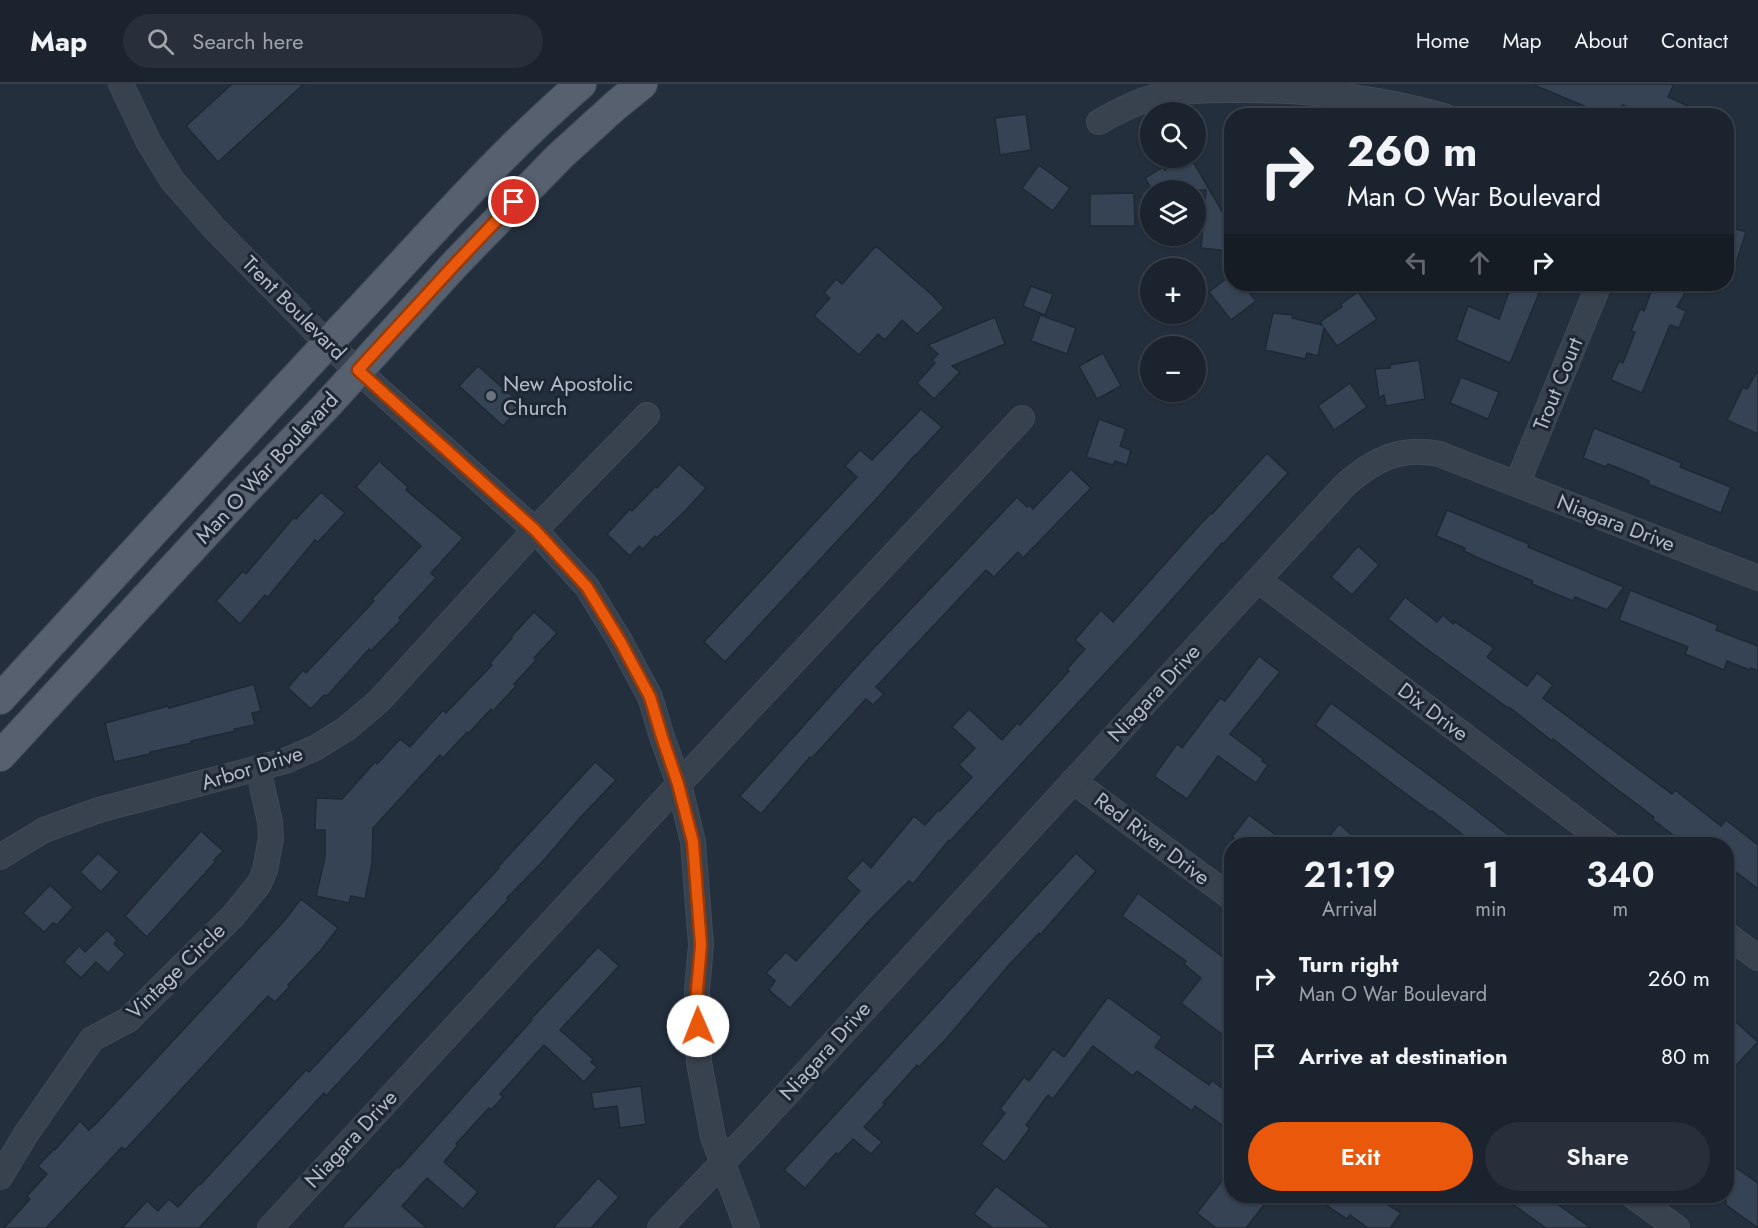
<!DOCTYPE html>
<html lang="en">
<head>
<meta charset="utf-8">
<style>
	:root { --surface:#1b232e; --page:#282f3a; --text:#f1f3f6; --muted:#a0a4aa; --line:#39404a; --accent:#ea580c }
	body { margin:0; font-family:Jost,sans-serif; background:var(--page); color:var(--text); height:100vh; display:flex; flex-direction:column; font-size:22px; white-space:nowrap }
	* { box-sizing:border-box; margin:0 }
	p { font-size:20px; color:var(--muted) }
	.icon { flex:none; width:33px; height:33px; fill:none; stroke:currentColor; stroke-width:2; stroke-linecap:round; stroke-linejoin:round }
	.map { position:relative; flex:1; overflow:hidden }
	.sheet { position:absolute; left:1224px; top:753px; width:510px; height:366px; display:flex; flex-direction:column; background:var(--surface); border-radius:24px; box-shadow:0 2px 4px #0004,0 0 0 2px var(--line) }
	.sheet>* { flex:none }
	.banner { position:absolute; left:1224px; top:24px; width:510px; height:183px; border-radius:24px; box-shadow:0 2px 4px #0004,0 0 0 2px var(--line); background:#1b232e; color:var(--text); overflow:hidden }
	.controls { position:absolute; left:1140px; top:18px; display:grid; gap:12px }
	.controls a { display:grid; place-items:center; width:66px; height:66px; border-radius:50%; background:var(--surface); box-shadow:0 2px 4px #0004,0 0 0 2px var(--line); font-size:30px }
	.pin { position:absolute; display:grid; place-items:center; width:51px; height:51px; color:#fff; margin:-26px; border:3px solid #fff; border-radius:50%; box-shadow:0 2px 6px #0007 }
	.me { position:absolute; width:66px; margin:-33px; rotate:359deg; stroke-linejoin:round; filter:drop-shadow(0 0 4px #0008) }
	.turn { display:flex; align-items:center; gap:21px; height:126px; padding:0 24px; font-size:27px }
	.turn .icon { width:78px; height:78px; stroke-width:2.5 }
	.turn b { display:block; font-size:42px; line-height:51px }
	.lanes { display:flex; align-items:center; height:57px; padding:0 24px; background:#0003; justify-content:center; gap:30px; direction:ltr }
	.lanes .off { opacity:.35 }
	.eta { display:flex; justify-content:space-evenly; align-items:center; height:102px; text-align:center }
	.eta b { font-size:36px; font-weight:600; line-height:42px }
	.button { display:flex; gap:12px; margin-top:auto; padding:12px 24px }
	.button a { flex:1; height:69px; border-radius:36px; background:var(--accent); color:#fff; font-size:24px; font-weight:600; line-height:69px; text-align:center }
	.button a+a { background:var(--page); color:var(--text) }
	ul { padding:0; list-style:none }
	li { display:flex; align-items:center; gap:18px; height:78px; padding:0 24px }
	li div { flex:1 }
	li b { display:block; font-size:22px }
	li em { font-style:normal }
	header { display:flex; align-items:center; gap:36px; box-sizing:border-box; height:84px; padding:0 30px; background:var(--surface); border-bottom:2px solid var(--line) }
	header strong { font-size:28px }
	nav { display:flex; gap:33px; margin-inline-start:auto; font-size:21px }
	.search { width:420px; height:54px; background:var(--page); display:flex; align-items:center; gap:15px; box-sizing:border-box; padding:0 21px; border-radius:33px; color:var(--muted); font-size:22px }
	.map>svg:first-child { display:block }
</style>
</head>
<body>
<header>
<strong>Map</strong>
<div class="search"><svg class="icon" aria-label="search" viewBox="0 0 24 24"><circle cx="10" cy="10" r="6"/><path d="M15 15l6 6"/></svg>Search here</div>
<nav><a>Home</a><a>Map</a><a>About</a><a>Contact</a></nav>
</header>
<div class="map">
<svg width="1758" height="1144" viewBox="0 0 1758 1144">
	<rect width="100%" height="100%" fill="#242f3e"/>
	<g fill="#364354" stroke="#1f2835" stroke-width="1.5">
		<path d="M232 0H304L218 78 186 42Z"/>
		<path d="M1534 0H1674L1668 13 1710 32H1647L1623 21 1619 32H1608L1534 1Z"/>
		<path d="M1026 30 1031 66 1000 71 995 34Z"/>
		<path d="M1187 74H1191L1230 141 1228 167 1201 164 1206 106H1152L1145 94 1163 83 1165 86Z"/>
		<path d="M1039 81 1070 104 1053 127 1022 104Z"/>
		<path d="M1134 109 1135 142H1090V110Z"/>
		<path d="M1726 142 1746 148 1730 198 1726 197Z"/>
		<path d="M876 162 932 211 944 224 917 250 902 236 885 256 878 250 859 271 814 232 830 214 824 209 836 195 842 200Z"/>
		<path d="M1232 190V200H1242L1256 217 1231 236 1209 208Z"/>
		<path d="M1512 200H1543L1510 279 1456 256 1468 222 1499 235Z"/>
		<path d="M1654 200H1690L1677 223 1686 227 1679 244 1670 241 1642 309 1611 296 1619 277 1623 279 1635 248 1631 247 1640 225 1644 227Z"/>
		<path d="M1031 202 1053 210 1045 231 1023 222Z"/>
		<path d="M1358 208 1377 235 1337 262 1324 244 1318 272 1307 269 1305 275 1265 266 1273 229 1293 231 1292 234 1322 241 1320 238 1342 223 1341 220Z"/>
		<path d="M1040 231 1076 244 1067 270 1031 257Z"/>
		<path d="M995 233 1005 260 952 282 960 288 934 315 917 299 935 279 932 276 938 270 928 261Z"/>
		<path d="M1103 269 1121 302 1097 315 1079 282Z"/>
		<path d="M1419 276 1425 315 1386 322 1384 311 1379 314 1375 285 1390 284V281Z"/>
		<path d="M478 282 522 321 503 342 459 302Z"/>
		<path d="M1758 286V350L1727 336 1743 303 1747 305Z"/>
		<path d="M1461 293 1499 308 1488 335 1450 319Z"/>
		<path d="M1350 299 1367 323 1334 346 1318 322Z"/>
		<path d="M921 325 942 343 916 371H915L879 412 725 578 704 558 857 393 845 382 860 366 872 376Z"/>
		<path d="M1099 335 1126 345 1120 362 1131 366 1127 381 1115 377 1113 381 1086 373Z"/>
		<path d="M1594 344 1682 379 1680 383 1731 403 1721 429 1648 400 1649 397 1638 392 1608 380 1606 383 1583 374Z"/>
		<path d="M1267 369 1288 389 1223 460 1222 459 1137 555 950 757 949 756 913 800 909 797 870 836 790 924 769 906 775 897 766 889 786 868 796 877 860 807 846 794 863 776 871 784 914 732 925 741 939 725 940 727 972 693 959 681 975 664 952 643 969 625 1002 656 1017 639 1020 641 1069 587 1067 585 1085 565 1075 556 1101 526 1113 538 1196 445 1211 429 1212 430Z"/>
		<path d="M379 377 408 403 406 406 463 454 431 489 436 494 399 534 401 536 371 567 369 565 327 612 324 611 311 625 288 604 303 586 306 589 374 517 372 515 421 462 356 403Z"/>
		<path d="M679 380 706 404 685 427 657 454 655 452 643 465 639 462 630 472 607 450 630 425 632 427 656 402 657 404Z"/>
		<path d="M1071 385 1091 404 1023 474 1018 468 994 493 986 486 876 603 884 610 873 621 866 615 812 674 810 673 761 730 740 712 869 569 1017 413 1027 423 1029 421 1033 425Z"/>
		<path d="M321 408 345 429 318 458 315 456 268 513 265 511 240 540 216 517 243 487 246 490 294 433 296 435Z"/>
		<path d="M1447 426 1529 460 1528 463 1624 503 1607 526 1575 513 1573 517 1532 500 1533 497 1483 476 1464 467 1465 464 1436 452Z"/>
		<path d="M1358 462 1379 481 1352 511 1331 493Z"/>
		<path d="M1630 506 1718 541 1716 546 1758 562V587L1751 584 1750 586 1727 577 1724 586 1685 570 1688 563 1619 536Z"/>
		<path d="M1405 513 1437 538 1443 531 1453 540 1455 538 1494 564 1487 573 1527 602 1537 589 1553 601 1543 614 1672 710 1675 706 1721 742 1726 736 1758 761V805L1736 788 1726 800V760H1685L1652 735 1654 733 1610 700 1553 655 1552 657 1509 623 1508 624 1424 563 1388 535Z"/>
		<path d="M534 528 557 549 534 574 536 576 514 600 516 602 493 627 491 625 468 650 467 648 443 674 440 671 373 744 372 780 365 815 351 812 349 819 316 812 325 773V746H315L316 714 342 715 375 678 377 680 400 655 410 663 443 626 446 629 492 581 490 579 512 554 511 553Z"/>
		<path d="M1259 572 1280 588 1230 650 1263 675 1262 677 1268 681 1256 699 1218 672 1187 715 1154 692 1177 660 1182 664 1220 614 1225 617Z"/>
		<path d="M254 600 261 627 252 629 255 641 234 645 235 647 191 657 192 659 150 668V670L114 678 105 639 168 622 169 624Z"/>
		<path d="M1331 619 1467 719 1520 760H1475L1432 727 1431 728 1394 701 1315 641Z"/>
		<path d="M595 678 616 696 579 735 545 775 507 814 508 816 353 983 326 1012 324 1009 199 1144H122L147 1117 158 1127 169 1115 178 1123 199 1100 200 1101 306 986 309 988 499 784 498 783Z"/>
		<path d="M1249 731 1288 760H1243L1232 753Z"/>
		<path d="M1339 740 1352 751 1344 760H1323Z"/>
		<path d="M201 747 223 767 214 776 216 777 147 853 125 832Z"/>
		<path d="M98 769 119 788 101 808 80 788Z"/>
		<path d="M1076 769 1096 787 1040 851 1039 849 1009 881 947 954 919 983 917 981 883 1019 885 1020 864 1043 882 1058 871 1070 853 1055 838 1071 836 1069 805 1104 784 1086Z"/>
		<path d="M50 801 73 823 57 841 53 839 44 848 23 829Z"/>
		<path d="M1138 809 1232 880V958L1181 919 1201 894 1184 880 1186 877 1122 832Z"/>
		<path d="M301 815 338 844 321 866 288 901 290 902 275 918 268 912 125 1066 122 1063 46 1144H4L30 1115 27 1112 47 1090 38 1082 54 1065 55 1066 80 1037 89 1046 92 1042 93 1043 284 837Z"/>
		<path d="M107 846 117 856 114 860 125 870 108 889 96 878 81 894 64 878 79 862 85 868Z"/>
		<path d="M598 863 619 882 560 946 593 975 591 978 597 983 584 998 544 961 500 1010 503 1013 491 1026 489 1024 456 1060 457 1062 444 1078 478 1108 463 1125 427 1094 402 1122 427 1144H341L397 1083 399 1084 532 936 531 935Z"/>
		<path d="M1108 913 1162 953 1155 963 1209 1001 1212 997 1232 1011V1048L1195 1022 1192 1027 1137 987 1133 992 1093 962 1053 1015 1048 1011 1026 1041 1030 1044 1005 1078 981 1060 1005 1029 1000 1025 1024 993 1029 997 1053 965 1064 973Z"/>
		<path d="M1726 929 1758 958 1726 992Z"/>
		<path d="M641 1002 646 1040 620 1044 617 1022 594 1025 591 1009Z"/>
		<path d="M1726 1077 1758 1099V1144L1726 1121Z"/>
		<path d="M1232 1084V1112H1271L1246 1144H1216L1197 1129Z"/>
		<path d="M598 1094 619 1113 591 1144H553Z"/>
		<path d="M996 1102 1052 1144H993L974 1130Z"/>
		<path d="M1313 1112H1375L1401 1129 1390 1144H1368L1350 1131 1347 1135Z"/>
		<path d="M1501 1112H1546L1591 1144H1546Z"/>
	</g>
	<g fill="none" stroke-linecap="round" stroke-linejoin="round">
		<defs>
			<g id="minor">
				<path d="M121 0 148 57 172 96 214 144 327 259 535 446 587 503 620 557 650 613 662 653 679 700 693 758 701 861 697 906 699 978 713 1053 747 1144"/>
				<path d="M1099 38C1120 26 1143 14 1166 10 1188 6 1209 6 1231 6 1302 5 1376 13 1444 32"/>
				<path d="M1517 400 1599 200"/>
				<path d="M1258 496 1608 760"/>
				<path d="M1073 697 1232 814"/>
				<path d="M0 773 44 746 99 726 285 677 315 664 346 645 379 617 535 446 647 331"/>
				<path d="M1726 850 1758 874"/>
				<path d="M0 1093 26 1050 92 955 128 936 233 832 259 800 265 786 271 754 270 738 258 684"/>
				<path d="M1633 1112 1677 1144"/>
				<path d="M270 1144 679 700 1022 334"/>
				<path d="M660 1144 750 1050 1345 401C1373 376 1400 362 1439 370L1758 494"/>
			</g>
			<g id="major">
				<path d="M0 615C120 484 240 352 362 223 433 147 502 68 581 0"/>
				<path d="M0 672 240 412 328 320 456 179 559 73 615 22 642 0"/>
			</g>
		</defs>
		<use href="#minor" stroke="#414a57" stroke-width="26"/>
		<use href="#major" stroke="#414a57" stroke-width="32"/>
		<use href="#minor" stroke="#38414e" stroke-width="24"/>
		<use href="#major" stroke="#56606e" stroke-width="30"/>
	</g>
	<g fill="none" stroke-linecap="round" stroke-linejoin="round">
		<defs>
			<path id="route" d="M514 118 456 179 358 286 535 446 587 503 620 557 650 613 662 653 678 700 693 758 701 861 697 906 698 942"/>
		</defs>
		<use href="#route" stroke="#983908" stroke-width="15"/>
		<use href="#route" stroke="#ea580c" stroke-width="10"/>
	</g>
	<circle fill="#6b7280" stroke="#1d2633" stroke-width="2" cx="491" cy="312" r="6"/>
	<g text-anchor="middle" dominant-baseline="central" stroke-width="6" stroke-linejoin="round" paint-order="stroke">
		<g font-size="21" fill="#b4bcc9" stroke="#1d2633">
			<text transform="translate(294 224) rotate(45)">Trent Boulevard</text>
			<text transform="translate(1558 300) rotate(-68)">Trout Court</text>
			<text transform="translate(267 384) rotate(-47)">Man O War Boulevard</text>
			<text transform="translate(1616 439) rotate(21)">Niagara Drive</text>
			<text transform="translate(1154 609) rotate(-47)">Niagara Drive</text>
			<text transform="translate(1433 628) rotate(37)">Dix Drive</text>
			<text transform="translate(252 684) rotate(-17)">Arbor Drive</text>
			<text transform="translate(1152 755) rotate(37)">Red River Drive</text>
			<text transform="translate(176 887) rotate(-44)">Vintage Circle</text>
			<text transform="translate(825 967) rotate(-48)">Niagara Drive</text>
			<text transform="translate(351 1055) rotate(-47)">Niagara Drive</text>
		</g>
		<g font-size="21" fill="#b4bcc9" stroke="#1d2633" text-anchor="start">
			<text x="503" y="300">New Apostolic<tspan x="503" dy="24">Church</tspan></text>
		</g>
	</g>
</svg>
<div class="controls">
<a><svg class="icon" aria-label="search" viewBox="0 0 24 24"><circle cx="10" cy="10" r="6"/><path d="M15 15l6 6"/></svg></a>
<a><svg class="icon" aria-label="layers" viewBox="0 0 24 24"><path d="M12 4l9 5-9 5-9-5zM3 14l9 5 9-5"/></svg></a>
<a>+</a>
<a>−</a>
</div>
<div class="pin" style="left:514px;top:118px;background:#d93025"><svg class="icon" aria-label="arrive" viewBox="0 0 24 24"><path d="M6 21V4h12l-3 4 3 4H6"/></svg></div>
<svg class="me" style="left:698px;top:942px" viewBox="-20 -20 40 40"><circle r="19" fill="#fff"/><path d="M0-13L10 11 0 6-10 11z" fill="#ea580c"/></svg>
<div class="banner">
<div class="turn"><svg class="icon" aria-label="right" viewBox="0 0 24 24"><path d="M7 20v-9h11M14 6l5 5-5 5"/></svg><div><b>260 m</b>Man O War Boulevard</div></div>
<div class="lanes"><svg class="icon off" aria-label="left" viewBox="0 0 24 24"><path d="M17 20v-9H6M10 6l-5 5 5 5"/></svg><svg class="icon off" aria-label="ahead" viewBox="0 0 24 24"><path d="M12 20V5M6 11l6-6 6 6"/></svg><svg class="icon" aria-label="right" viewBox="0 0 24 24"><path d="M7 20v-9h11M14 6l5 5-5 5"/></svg></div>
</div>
<section class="sheet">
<div class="eta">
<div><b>21:19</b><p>Arrival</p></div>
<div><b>1</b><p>min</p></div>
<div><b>340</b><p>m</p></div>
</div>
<ul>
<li><svg class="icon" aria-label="right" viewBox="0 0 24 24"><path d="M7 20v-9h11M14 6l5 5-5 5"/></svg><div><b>Turn right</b><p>Man O War Boulevard</p></div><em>260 m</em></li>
<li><svg class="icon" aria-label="arrive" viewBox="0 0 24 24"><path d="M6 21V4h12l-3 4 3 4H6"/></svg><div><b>Arrive at destination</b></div><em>80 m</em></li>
</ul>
<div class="button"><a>Exit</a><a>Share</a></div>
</section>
</div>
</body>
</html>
